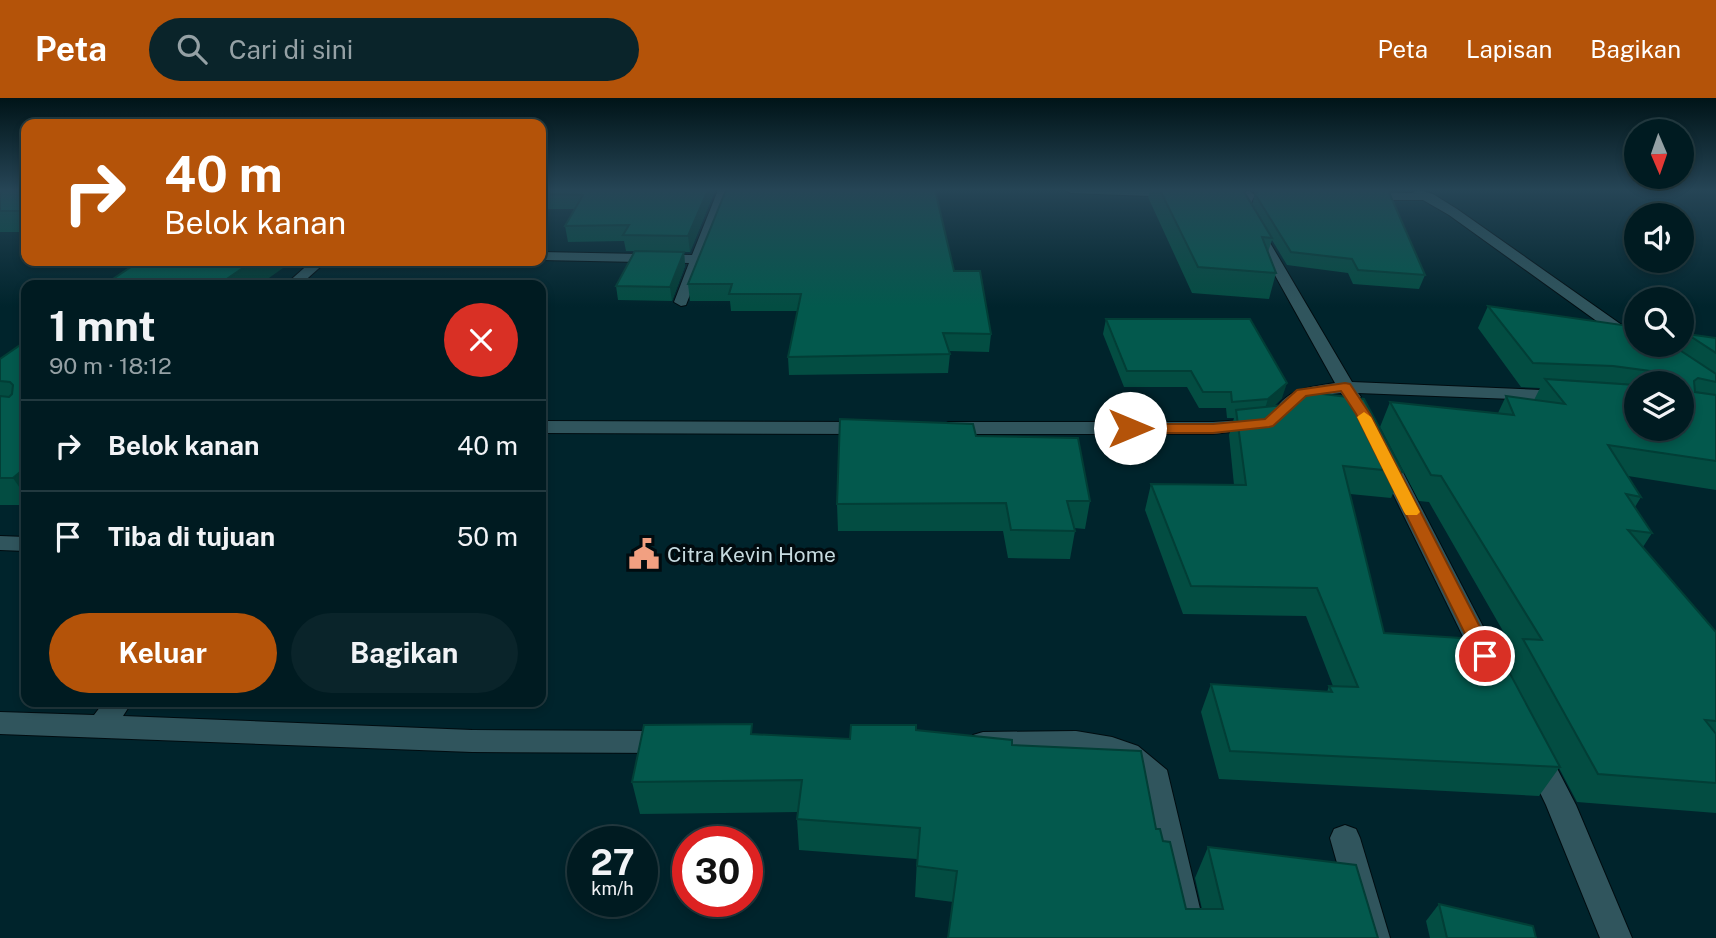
<!DOCTYPE html>
<html lang="id">
<head>
<meta charset="utf-8">
<style>
	:root { --surface:#001b21; --page:#0a242a; --text:#f1f3f6; --muted:#95a1a5; --line:#22393f; --accent:#b45309 }
	body { margin:0; font-family:"Public Sans",sans-serif; background:var(--page); color:var(--text); height:100vh; display:flex; flex-direction:column; font-size:26px; white-space:nowrap }
	* { box-sizing:border-box; margin:0 }
	p { font-size:23px; color:var(--muted) }
	.icon { flex:none; width:38px; height:38px; fill:none; stroke:currentColor; stroke-width:2; stroke-linecap:round; stroke-linejoin:round }
	.map { position:relative; flex:1; overflow:hidden }
	.sheet { position:absolute; left:21px; top:182px; width:525px; height:427px; display:flex; flex-direction:column; background:var(--surface); border-radius:14px; box-shadow:0 4px 10px #0003,0 0 0 2px var(--line) }
	.sheet>* { flex:none }
	.guide { position:absolute; left:21px; top:21px; width:525px; height:147px; border-radius:14px; box-shadow:0 4px 10px #0003,0 0 0 2px var(--line); background:#b45309; color:#fff; overflow:hidden }
	.needle { width:46px; rotate:178deg }
	.controls { position:absolute; left:1624px; top:21px; display:grid; gap:14px }
	.controls a { display:grid; place-items:center; width:70px; height:70px; border-radius:50%; background:var(--surface); box-shadow:0 4px 10px #0003,0 0 0 2px var(--line); font-size:35px }
	.speed { position:absolute; left:567px; top:728px; display:flex; gap:14px; font-size:35px; font-weight:700; text-align:center }
	.speed>* { display:grid; place-content:center; width:91px; height:91px; border-radius:50%; background:var(--surface); box-shadow:0 4px 10px #0003,0 0 0 2px var(--line); line-height:1 }
	.speed small { font-size:18px; font-weight:400 }
	.speed .limit { border:10px solid #d22; background:#fff; color:#111 }
	.pin { position:absolute; display:grid; place-items:center; width:60px; height:60px; color:#fff; margin:-30px; border:4px solid #fff; border-radius:50%; box-shadow:0 2px 7px #0007 }
	.me { position:absolute; width:77px; margin:-38px; rotate:90deg; stroke-linejoin:round; filter:drop-shadow(0 0 5px #0008) }
	.turn { display:flex; align-items:center; gap:24px; height:147px; padding:0 28px; font-size:32px }
	.turn .icon { width:91px; height:91px; stroke-width:2.5 }
	.turn b { display:block; font-size:49px; line-height:60px }
	.round { display:grid; place-items:center; flex:none; width:74px; height:74px; border-radius:37px; background:var(--page) }
	.head { display:flex; align-items:center; justify-content:space-between; height:119px; padding:0 28px }
	h1 { font-size:42px; font-weight:700; line-height:52px }
	.button { display:flex; gap:14px; margin-top:auto; padding:14px 28px }
	.button a { flex:1; height:80px; border-radius:42px; background:var(--accent); color:#fff; font-size:28px; font-weight:700; line-height:80px; text-align:center }
	.button a+a { background:var(--page); color:var(--text) }
	ul { padding:0; list-style:none }
	li { display:flex; align-items:center; gap:21px; height:91px; padding:0 28px; border-top:2px solid var(--line) }
	li div { flex:1 }
	li b { display:block; font-size:26px }
	li em { font-style:normal }
	header { display:flex; align-items:center; gap:42px; box-sizing:border-box; height:98px; padding:0 35px; background:var(--accent); color:#fff }
	header strong { font-size:33px }
	nav { display:flex; gap:38px; margin-inline-start:auto; font-size:24px }
	.search { width:490px; height:63px; background:var(--page); display:flex; align-items:center; gap:18px; box-sizing:border-box; padding:0 24px; border-radius:38px; color:var(--muted); font-size:26px }
	.map>svg:first-child { display:block }
</style>
</head>
<body>
<header>
<strong>Peta</strong>
<div class="search"><svg class="icon" aria-label="search" viewBox="0 0 24 24"><circle cx="10" cy="10" r="6"/><path d="M15 15l6 6"/></svg>Cari di sini</div>
<nav><a>Peta</a><a>Lapisan</a><a>Bagikan</a></nav>
</header>
<div class="map">
<svg width="1716" height="840" viewBox="0 0 1716 840">
	<rect width="100%" height="100%" fill="#00242c"/>
	<g fill="none" stroke-linecap="round" stroke-linejoin="round">
		<defs>
			<g id="minor">
				<path d="M718 92H730L686 207 681 208 674 204 689 165 541 162V154L692 157Z"/>
				<path d="M1065 92H1178L1184 95 1178 99 1071 95Z"/>
				<path d="M1418 92 1433 96 1457 111 1636 237V247H1642H1630L1449 117 1423 102H1364L1358 98 1364 94 1412 95Z"/>
				<path d="M1249 93 1255 97 1249 109 1352 284 1565 293 1574 298 1565 303 1358 295 1361 299 1352 304 1346 303 1341 295 1307 299 1291 314H1279L1276 310C1292 289 1311 289 1335 285L1237 109 1245 94Z"/>
				<path d="M312 163H327L300 187H285Z"/>
				<path d="M1258 321 1267 326 1264 330 1213 336H948L939 330 948 324H1213Z"/>
				<path d="M541 323 867 324 876 330 867 336 541 335Z"/>
				<path d="M1386 355 1396 361 1503 567 1499 574 1490 576 1481 574 1477 567 1376 361Z"/>
				<path d="M0 438 26 439V453L0 452Z"/>
				<path d="M104 604H132L123 618 472 632 667 633 677 636 681 644 677 652 667 655 472 654 0 636V614L94 617Z"/>
				<path d="M1076 633 1112 639 1138 648 1167 672 1207 840H1175L1144 685C1136 677 1129 669 1119 664 1079 645 1025 655 983 656L973 653 969 645 973 637 983 634Z"/>
				<path d="M1536 646 1546 649 1576 707 1632 840H1600L1546 707 1522 657 1526 649Z"/>
				<path d="M1345 727 1356 731 1360 740 1390 840H1358L1330 740 1334 731Z"/>
			</g>
		</defs>
		<use href="#minor" stroke="#000c10" stroke-width="2"/>
		<use href="#minor" fill="#30555d" fill-rule="evenodd"/>
	</g>
	<g fill="#034d42" fill-rule="evenodd">
		<rect x="0" y="92" width="26" height="42"/>
		<path d="M541 92H715L690 154H684L685 168 672 203 618 202 616 188 634 153H626L624 143 568 144 565 128 575 111H541Z"/>
		<path d="M1150 92H1243L1252 107 1255 96 1425 177 1419 191 1353 186 1348 175 1287 167 1272 142 1268 154 1276 175 1269 201 1192 195 1148 99Z"/>
		<path d="M954 173 991 236 989 254 949 253 950 256 948 275 789 277 788 259 798 213H731L730 203H690L688 186Z"/>
		<path d="M1488 208 1678 251 1680 247H1682V244L1687 236 1716 240V392L1628 378 1641 399 1635 409 1652 435 1643 449 1716 534V715L1577 704 1559 670 1539 698 1219 681 1201 614 1211 586 1327 594 1329 588H1333L1306 518 1183 516 1145 412 1151 386 1234 387 1229 337 1234 320H1227L1226 310H1199L1187 289H1124L1103 236 1106 221 1282 300 1274 308 1403 374 1391 400 1350 396 1384 535 1506 568 1515 554 1429 404 1419 403 1380 329 1390 304 1498 315 1506 298 1534 302 1540 290 1521 289 1478 230ZM1636 285H1682L1636 331Z"/>
		<path d="M26 243V407H0V261Z"/>
		<path d="M976 338 1090 403 1085 431 1074 430 1075 433 1070 461 1008 460 1003 433H838L837 406Z"/>
		<path d="M916 632 1012 647 1156 731 1163 743 1186 811H1202L1195 780 1208 749 1378 840 953 804 915 799 917 761 799 752 797 721 798 714 640 716 632 684 753 636 850 641Z"/>
		<path d="M1439 806 1536 840H1430L1426 823Z"/>
	</g>
	<g fill="#023e36">
		<path d="M708 92H715L690 154 688 138Z"/>
		<path d="M684 154 685 168 672 203 670 189Z"/>
		<path d="M253 163H293L259 187H218Z"/>
		<path d="M1287 285 1282 300 1263 317 1268 301Z"/>
		<path d="M26 369V399L13 380Z"/>
	</g>
	<g fill="#03594d" stroke="#023e36" stroke-width="2">
		<rect x="0" y="92" width="26" height="21"/>
		<path d="M541 92H708L688 138 623 137 629 127 565 128 583 97 541 96Z"/>
		<path d="M726 92H935L954 173H980L991 236 943 235 950 256 788 259 801 196H729L732 186H688Z"/>
		<path d="M1160 92H1243L1272 140 1262 139 1276 175 1198 169Z"/>
		<path d="M1258 92H1388L1425 177 1358 172 1352 161 1291 154 1255 96Z"/>
		<path d="M635 153 684 154 670 189 616 188Z"/>
		<path d="M137 163H253L218 187H104L138 164Z"/>
		<path d="M1488 208 1636 229V247H1672L1716 276V284L1698 280 1694 283 1695 294 1716 297V363L1608 347 1641 399 1626 396 1652 435 1628 432 1716 534V623L1705 622 1716 636V685L1598 676 1523 541 1542 542 1441 378 1431 377 1390 304 1514 317 1506 298 1565 306 1545 281 1636 287V331H1682V285H1652L1650 273 1613 268 1533 265Z"/>
		<path d="M1106 221H1250L1287 285 1268 301 1232 304 1231 294H1203L1191 273H1127Z"/>
		<path d="M1687 236 1716 240V255Z"/>
		<path d="M26 243V369L13 380H0V298L9 299 12 296 13 287 10 284 0 283V261Z"/>
		<path d="M1299 293 1364 301 1403 374 1343 368 1384 535 1492 542 1560 669 1230 653 1211 586 1332 594 1329 588 1358 589 1317 490 1191 488 1151 386 1246 387 1236 312 1283 307Z"/>
		<path d="M840 321 973 326 976 338 1078 340 1090 403H1067L1075 433 1011 432 1006 405 837 406Z"/>
		<path d="M752 626 751 636 850 641 851 627H916V632L1012 642V647L1141 653 1156 731H1160L1163 743 1170 744 1186 811H1223L1208 749 1356 767 1378 840H948L957 773 917 768 920 730 797 721 802 682 632 684 644 627Z"/>
		<path d="M1439 806 1533 828 1536 840H1447Z"/>
	</g>
	<linearGradient id="sky" x2="0" y2="1"><stop stop-color="#001418"/><stop offset="0.44" stop-color="#264556"/><stop offset="1" stop-color="#264556" stop-opacity="0"/></linearGradient>
	<rect width="1716" height="209" fill="url(#sky)"/>
	<path fill="#b45309" stroke="#753606" stroke-width="2" d="M1345 285 1350 286 1370 316 1495 558 1492 563H1479L1476 558 1356 316 1341 293 1306 298 1273 328 1269 329 1213 335H1130L1123 330 1130 326H1213L1265 321 1297 292Z"/>
	<path fill="#f59e0b" d="M1364 314 1371 319 1420 414 1417 417H1406L1404 414 1357 319Z"/>
	<defs>
		<symbol id="civic-bare" viewBox="-9 -9 18 18"><path d="M-.6-6.5H3V-4.5H.6V-3L4-1V1h2V6H-6V1h2V-1L-.6-3ZM-1.2 2.5V6h2.4V2.5Z" fill="#f2a081" stroke="#010b0f" stroke-width="2.5" paint-order="stroke"/></symbol>
	</defs>
	<g fill-rule="evenodd">
		<use href="#civic-bare" x="622" y="434" width="44" height="44"/>
	</g>
	<g text-anchor="middle" dominant-baseline="central" stroke-width="7" stroke-linejoin="round" paint-order="stroke">
		<g font-size="21" fill="#c6dadf" stroke="#010b0f" text-anchor="start">
			<text x="667" y="456">Citra Kevin Home</text>
		</g>
	</g>
</svg>
<div class="controls">
<a><svg class="needle" viewBox="-14 -14 28 28"><path d="M0-13l5 13h-10z" fill="#e53935"/><path d="M0 13l5-13h-10z" fill="#95a1a5"/></svg></a>
<a><svg class="icon" aria-label="sound" viewBox="0 0 24 24"><path d="M4 9h4l5-4v14l-5-4H4zM17 9q2 3 0 6"/></svg></a>
<a><svg class="icon" aria-label="search" viewBox="0 0 24 24"><circle cx="10" cy="10" r="6"/><path d="M15 15l6 6"/></svg></a>
<a><svg class="icon" aria-label="layers" viewBox="0 0 24 24"><path d="M12 4l9 5-9 5-9-5zM3 14l9 5 9-5"/></svg></a>
</div>
<div class="speed"><div>27<small>km/h</small></div><div class="limit">30</div></div>
<div class="pin" style="left:1485px;top:558px;background:#d93025"><svg class="icon" aria-label="arrive" viewBox="0 0 24 24"><path d="M6 21V4h12l-3 4 3 4H6"/></svg></div>
<svg class="me" style="left:1130px;top:330px" viewBox="-20 -20 40 40"><circle r="19" fill="#fff"/><path d="M0-13L10 11 0 6-10 11z" fill="#b45309"/></svg>
<div class="guide">
<div class="turn"><svg class="icon" aria-label="right" viewBox="0 0 24 24"><path d="M7 20v-9h11M14 6l5 5-5 5"/></svg><div><b>40 m</b>Belok kanan</div></div>
</div>
<section class="sheet">
<div class="head"><div><h1>1 mnt</h1><p>90 m · 18:12</p></div><a class="round" style="background:#d93025;color:#fff"><svg class="icon" aria-label="close" viewBox="0 0 24 24"><path d="M6 6l12 12M18 6L6 18"/></svg></a></div>
<ul>
<li><svg class="icon" aria-label="right" viewBox="0 0 24 24"><path d="M7 20v-9h11M14 6l5 5-5 5"/></svg><div><b>Belok kanan</b></div><em>40 m</em></li>
<li><svg class="icon" aria-label="arrive" viewBox="0 0 24 24"><path d="M6 21V4h12l-3 4 3 4H6"/></svg><div><b>Tiba di tujuan</b></div><em>50 m</em></li>
</ul>
<div class="button"><a>Keluar</a><a>Bagikan</a></div>
</section>
</div>
</body>
</html>
